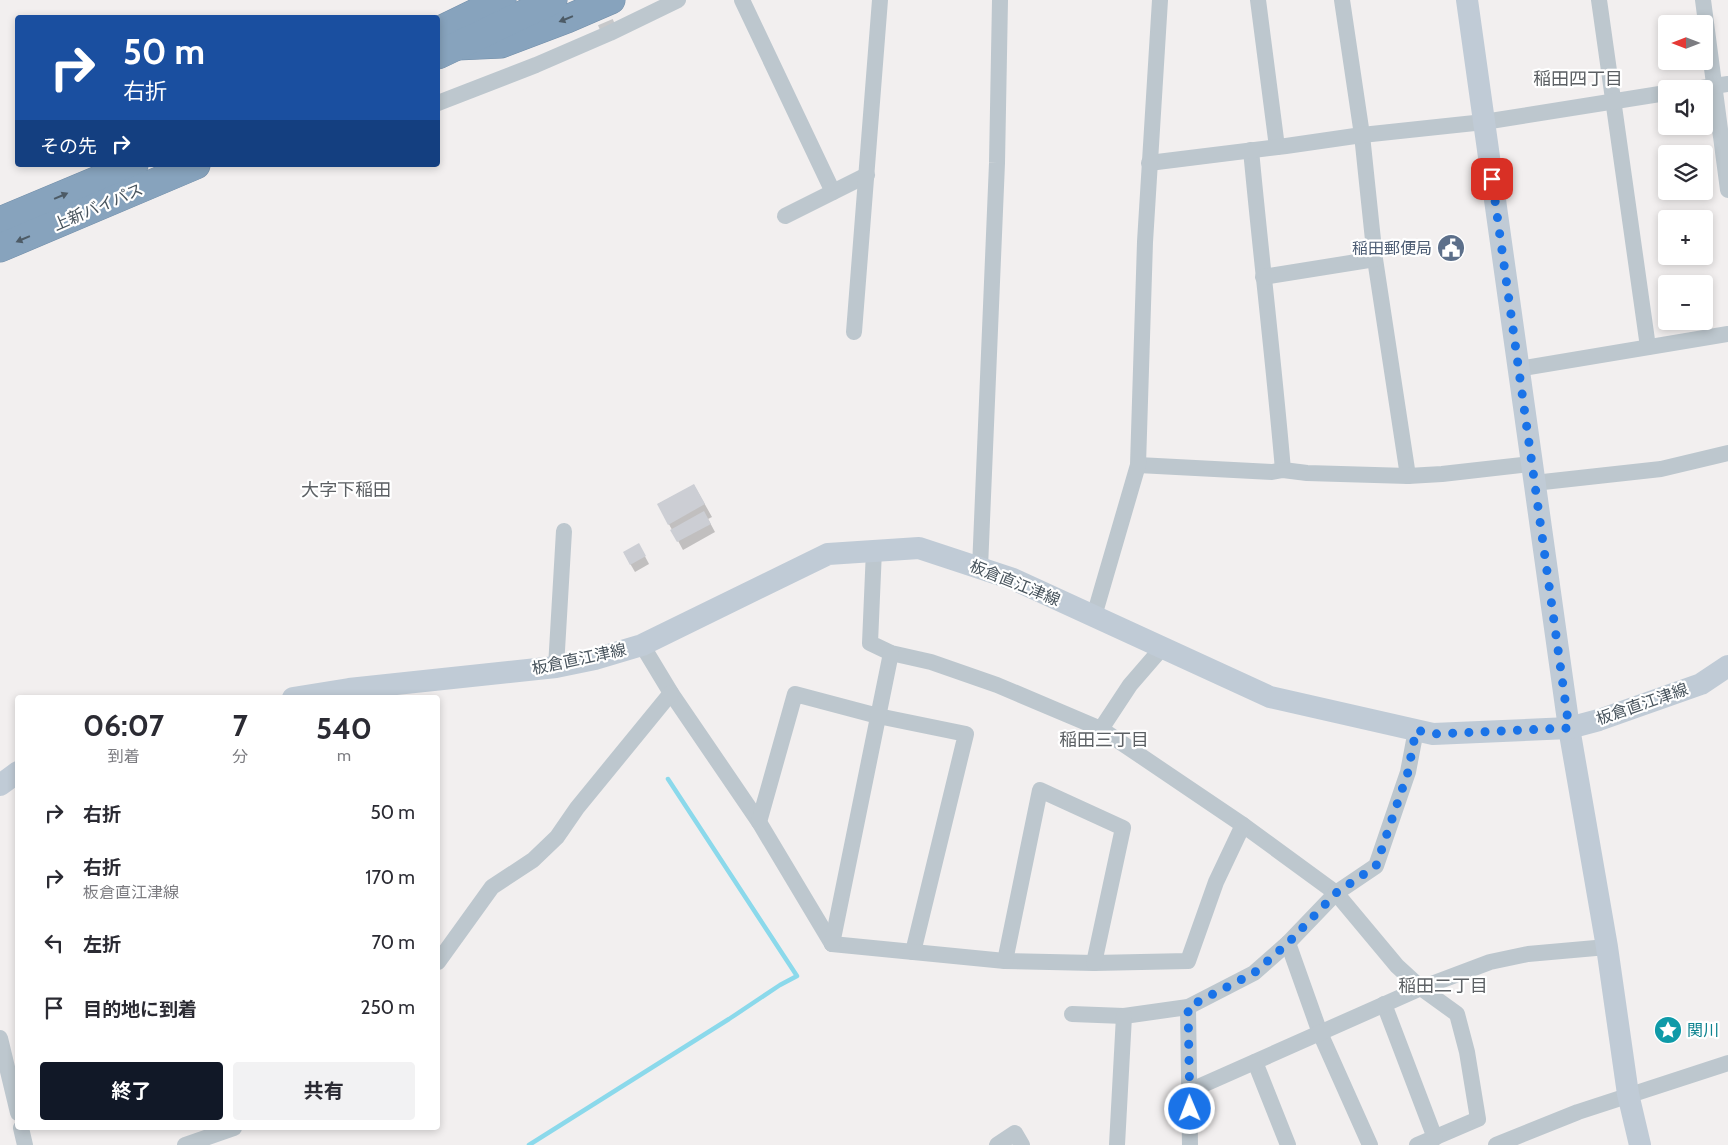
<!DOCTYPE html>
<html lang="ja">
<head>
<meta charset="utf-8">
<style>
	:root { --surface:#fff; --page:#f2f2f3; --text:#2b2b33; --muted:#7c7c81; --accent:#111827 }
	body { margin:0; font-family:Cabin,"Noto Sans JP",sans-serif; background:var(--page); color:var(--text); height:100vh; display:flex; flex-direction:column; font-size:19px; white-space:nowrap }
	* { box-sizing:border-box; margin:0 }
	p { font-size:16px; color:var(--muted) }
	.icon { flex:none; width:28px; height:28px; fill:none; stroke:currentColor; stroke-width:2; stroke-linecap:round; stroke-linejoin:round }
	.map { position:relative; flex:1; overflow:hidden }
	.side { position:absolute; left:15px; top:695px; width:425px; height:435px; display:flex; flex-direction:column; background:var(--surface); border-radius:5px; box-shadow:0 2px 8px #0003 }
	.side>* { flex:none }
	.banner { position:absolute; left:15px; top:15px; width:425px; height:152px; border-radius:5px; box-shadow:0 2px 8px #0003; background:#1a4fa0; color:#fff; overflow:hidden }
	.needle { width:32px; rotate:270deg }
	.buttons { position:absolute; left:1658px; top:15px; display:grid; gap:10px }
	.buttons a { display:grid; place-items:center; width:55px; height:55px; border-radius:5px; background:var(--surface); box-shadow:0 2px 8px #0003; font-size:25px }
	.pin { position:absolute; display:grid; place-items:center; width:42px; height:42px; color:#fff; margin:-21px; border-radius:10px; box-shadow:0 2px 8px #0006 }
	.me { position:absolute; width:55px; margin:-28px; rotate:359deg; stroke-linejoin:round; filter:drop-shadow(0 0 4px #0008) }
	.turn { display:flex; align-items:center; gap:18px; height:105px; padding:0 25px; font-size:22px }
	.turn .icon { width:65px; height:65px; stroke-width:2.5 }
	.turn b { display:block; font-size:35px; line-height:42px }
	.then { display:flex; align-items:center; height:48px; padding:0 25px; background:#0003; gap:10px; font-size:19px }
	.eta { display:flex; justify-content:space-evenly; align-items:center; height:85px; text-align:center }
	.eta b { font-size:30px; font-weight:700; line-height:35px }
	.primary-button { display:flex; gap:10px; margin-top:auto; padding:10px 25px }
	.primary-button a { flex:1; height:58px; border-radius:5px; background:var(--accent); color:#fff; font-size:20px; font-weight:700; line-height:58px; text-align:center }
	.primary-button a+a { background:var(--page); color:var(--text) }
	ul { padding:0; list-style:none }
	li { display:flex; align-items:center; gap:15px; height:65px; padding:0 25px }
	li div { flex:1 }
	li b { display:block; font-size:19px }
	li em { font-style:normal }
	.map>svg:first-child { display:block }
</style>
</head>
<body>
<div class="map">
<svg width="1728" height="1145" viewBox="0 0 1728 1145">
	<rect width="100%" height="100%" fill="#f2efef"/>
	<g fill="#0003">
		<path d="M694 485 712 517 708 519 715 532 683 550 658 504Z"/>
		<path d="M639 545 649 564 635 572 624 553Z"/>
	</g>
	<g fill="none" stroke-linecap="round" stroke-linejoin="round">
		<path stroke="#8bd9eb" stroke-width="4.5" d="M529 1145 729 1019 780 985 797 976 668 779"/>
	</g>
	<g fill="#ccced4">
		<path d="M694 484 705 504 668 525 657 504Z"/>
		<path d="M704 511 711 524 677 542 670 530Z"/>
		<path d="M639 543 646 556 630 565 623 552Z"/>
	</g>
	<g fill="none" stroke-linecap="round" stroke-linejoin="round">
		<path stroke="#c7c8ca" stroke-width="16" stroke-dasharray="16 8" stroke-linecap="butt" d="M596 0 610 33"/>
		<defs>
			<g id="highway">
				<path d="M438 31 502 0"/>
				<path d="M457 46 501 44 567 19 611 0"/>
				<path d="M438 55 553 0"/>
				<path d="M0 221 134 165"/>
				<path d="M0 248 196 165"/>
			</g>
		</defs>
		<use href="#highway" stroke="#728ea9" stroke-width="29"/>
		<g stroke="#bdc7ce" stroke-width="16">
			<path d="M742 0 833 192"/>
			<path d="M1258 0 1277 147"/>
			<path d="M1342 0 1362 135 1375 259 1408 476"/>
			<path d="M1599 0 1648 347"/>
			<path d="M1703 0 1728 190"/>
			<path d="M1695 89 1728 84"/>
			<path d="M438 103 536 65 610 33 678 0"/>
			<path d="M1251 150C1261 257 1274 364 1283 470"/>
			<path d="M1149 163 1286 146 1362 135 1484 122 1666 93"/>
			<path d="M785 216 867 175"/>
			<path d="M1263 277 1375 259"/>
			<path d="M854 332 880 0"/>
			<path d="M1518 369 1728 334"/>
			<path d="M1138 465 1272 472 1283 470 1307 473 1408 476 1442 474 1531 464"/>
			<path d="M1534 483 1661 469 1728 453"/>
			<path d="M874 550 870 643 891 653 931 662 997 685 1101 729 1243 825 1336 893 1397 966 1421 988 1457 1014 1467 1052 1478 1119 1417 1145"/>
			<path d="M980 568 997 163 1000 0"/>
			<path d="M1094 616 1138 465 1145 242 1160 0"/>
			<path d="M642 645 671 693 759 822 832 944"/>
			<path d="M556 667 564 531"/>
			<path d="M1101 729 1130 685 1162 648"/>
			<path d="M759 822 795 694 878 716 966 734 913 952"/>
			<path d="M1288 943 1320 1033 1370 1145"/>
			<path d="M832 944 1005 961 1094 963 1188 961 1216 882 1243 825"/>
			<path d="M832 944 891 653"/>
			<path d="M1005 961 1040 790 1123 828 1094 963"/>
			<path d="M438 962 492 887 533 860 557 837 577 808 671 693"/>
			<path d="M1384 1004 1435 1138"/>
			<path d="M1188 1007 1190 1145"/>
			<path d="M1072 1014 1124 1016 1188 1007 1254 973 1288 943 1336 893 1376 866 1408 772 1416 730"/>
			<path d="M0 1038 18 1113"/>
			<path d="M1255 1062 1288 1145"/>
			<path d="M1189 1091 1421 988 1490 962 1528 954 1607 947"/>
			<path d="M21 1128 25 1145"/>
			<path d="M185 1145 234 1128"/>
			<path d="M997 1145 1015 1133 1022 1145"/>
			<path d="M1117 1145 1124 1016"/>
			<path d="M1496 1145 1578 1112 1728 1063"/>
		</g>
		<g stroke="#c0cbd6" stroke-width="22">
			<path d="M1467 0 1569 728 1607 947 1628 1094 1640 1145"/>
			<path d="M293 698 349 689 556 667 595 659 642 645 828 554 919 548 1013 579 1270 697 1433 734 1569 728 1599 720 1701 684 1728 666"/>
			<path d="M0 785 18 772"/>
		</g>
		<use href="#highway" stroke="#87a3bd" stroke-width="28"/>
	</g>
	<defs><path id="oneway-solid" d="M-6-.8H1V-3.2L6.5 0L1 3.2V.8H-6Z" transform="scale(1.25)"/></defs>
	<g fill="#4d5b66">
		<use href="#oneway-solid" transform="translate(566 19) rotate(158)"/>
		<use href="#oneway-solid" transform="translate(61 196) rotate(-23)"/>
		<use href="#oneway-solid" transform="translate(23 239) rotate(157)"/>
	</g>
	<g fill="none" stroke-linecap="round" stroke-linejoin="round">
		<path stroke="#1a73e8" stroke-width="9" stroke-dasharray="0 16.2" d="M1190 1109 1188 1007 1254 973 1288 943 1336 893 1376 866 1408 772 1416 730 1433 734 1569 728 1492 179"/>
	</g>
	<defs>
		<symbol id="civic-disc" viewBox="-11 -11 22 22"><circle r="9.5" fill="#5c6f8a" stroke="#fff"/><path d="M-.6-6.5H3V-4.5H.6V-3L4-1V1h2V6H-6V1h2V-1L-.6-3ZM-1.2 2.5V6h2.4V2.5Z" fill="#fff"/></symbol>
		<symbol id="sight-disc" viewBox="-11 -11 22 22"><circle r="9.5" fill="#0f9aa8" stroke="#fff"/><path d="M0-6L1.8-2.2L6-1.7L2.9 1.2L3.7 5.4L0 3.3L-3.7 5.4L-2.9 1.2L-6-1.7L-1.8-2.2Z" fill="#fff"/></symbol>
	</defs>
	<g fill-rule="evenodd">
		<use href="#civic-disc" x="1435" y="232" width="32" height="32"/>
		<use href="#sight-disc" x="1652" y="1014" width="32" height="32"/>
	</g>
	<g text-anchor="middle" dominant-baseline="central" stroke-width="4.5" stroke-linejoin="round" paint-order="stroke">
		<g font-size="16" fill="#47535c" stroke="#fff">
			<text transform="translate(98 207) rotate(-23)">上新バイパス</text>
			<text transform="translate(1015 583) rotate(22)">板倉直江津線</text>
			<text transform="translate(579 659) rotate(-12)">板倉直江津線</text>
			<text transform="translate(1642 704) rotate(-19)">板倉直江津線</text>
		</g>
		<g font-size="16" fill="#4e5e75" stroke="#fff" text-anchor="end">
			<text x="1432" y="248">稲田郵便局</text>
		</g>
		<g font-size="16" fill="#0d838f" stroke="#fff" text-anchor="start">
			<text x="1687" y="1030">関川</text>
		</g>
		<g font-size="18" fill="#5c6064" stroke="#fff">
			<text x="1578" y="79">稲田四丁目</text>
			<text x="346" y="490">大字下稲田</text>
			<text x="1104" y="740">稲田三丁目</text>
			<text x="1443" y="986">稲田二丁目</text>
		</g>
	</g>
</svg>
<div class="buttons">
<a><svg class="needle" viewBox="-14 -14 28 28"><path d="M0-13l5 13h-10z" fill="#e53935"/><path d="M0 13l5-13h-10z" fill="#7c7c81"/></svg></a>
<a><svg class="icon" aria-label="sound" viewBox="0 0 24 24"><path d="M4 9h4l5-4v14l-5-4H4zM17 9q2 3 0 6"/></svg></a>
<a><svg class="icon" aria-label="layers" viewBox="0 0 24 24"><path d="M12 4l9 5-9 5-9-5zM3 14l9 5 9-5"/></svg></a>
<a>+</a>
<a>−</a>
</div>
<div class="pin" style="left:1492px;top:179px;background:#d93025"><svg class="icon" aria-label="arrive" viewBox="0 0 24 24"><path d="M6 21V4h12l-3 4 3 4H6"/></svg></div>
<svg class="me" style="left:1190px;top:1109px" viewBox="-20 -20 40 40"><circle r="17" fill="#1a73e8" stroke="#fff" stroke-width="3"/><path d="M0-11L8 9 0 5-8 9z" fill="#fff"/></svg>
<div class="banner">
<div class="turn"><svg class="icon" aria-label="right" viewBox="0 0 24 24"><path d="M7 20v-9h11M14 6l5 5-5 5"/></svg><div><b>50 m</b>右折</div></div>
<div class="then">その先<svg class="icon" aria-label="right" viewBox="0 0 24 24"><path d="M7 20v-9h11M14 6l5 5-5 5"/></svg></div>
</div>
<section class="side">
<div class="eta">
<div><b>06:07</b><p>到着</p></div>
<div><b>7</b><p>分</p></div>
<div><b>540</b><p>m</p></div>
</div>
<ul>
<li><svg class="icon" aria-label="right" viewBox="0 0 24 24"><path d="M7 20v-9h11M14 6l5 5-5 5"/></svg><div><b>右折</b></div><em>50 m</em></li>
<li><svg class="icon" aria-label="right" viewBox="0 0 24 24"><path d="M7 20v-9h11M14 6l5 5-5 5"/></svg><div><b>右折</b><p>板倉直江津線</p></div><em>170 m</em></li>
<li><svg class="icon" aria-label="left" viewBox="0 0 24 24"><path d="M17 20v-9H6M10 6l-5 5 5 5"/></svg><div><b>左折</b></div><em>70 m</em></li>
<li><svg class="icon" aria-label="arrive" viewBox="0 0 24 24"><path d="M6 21V4h12l-3 4 3 4H6"/></svg><div><b>目的地に到着</b></div><em>250 m</em></li>
</ul>
<div class="primary-button"><a>終了</a><a>共有</a></div>
</section>
</div>
</body>
</html>
